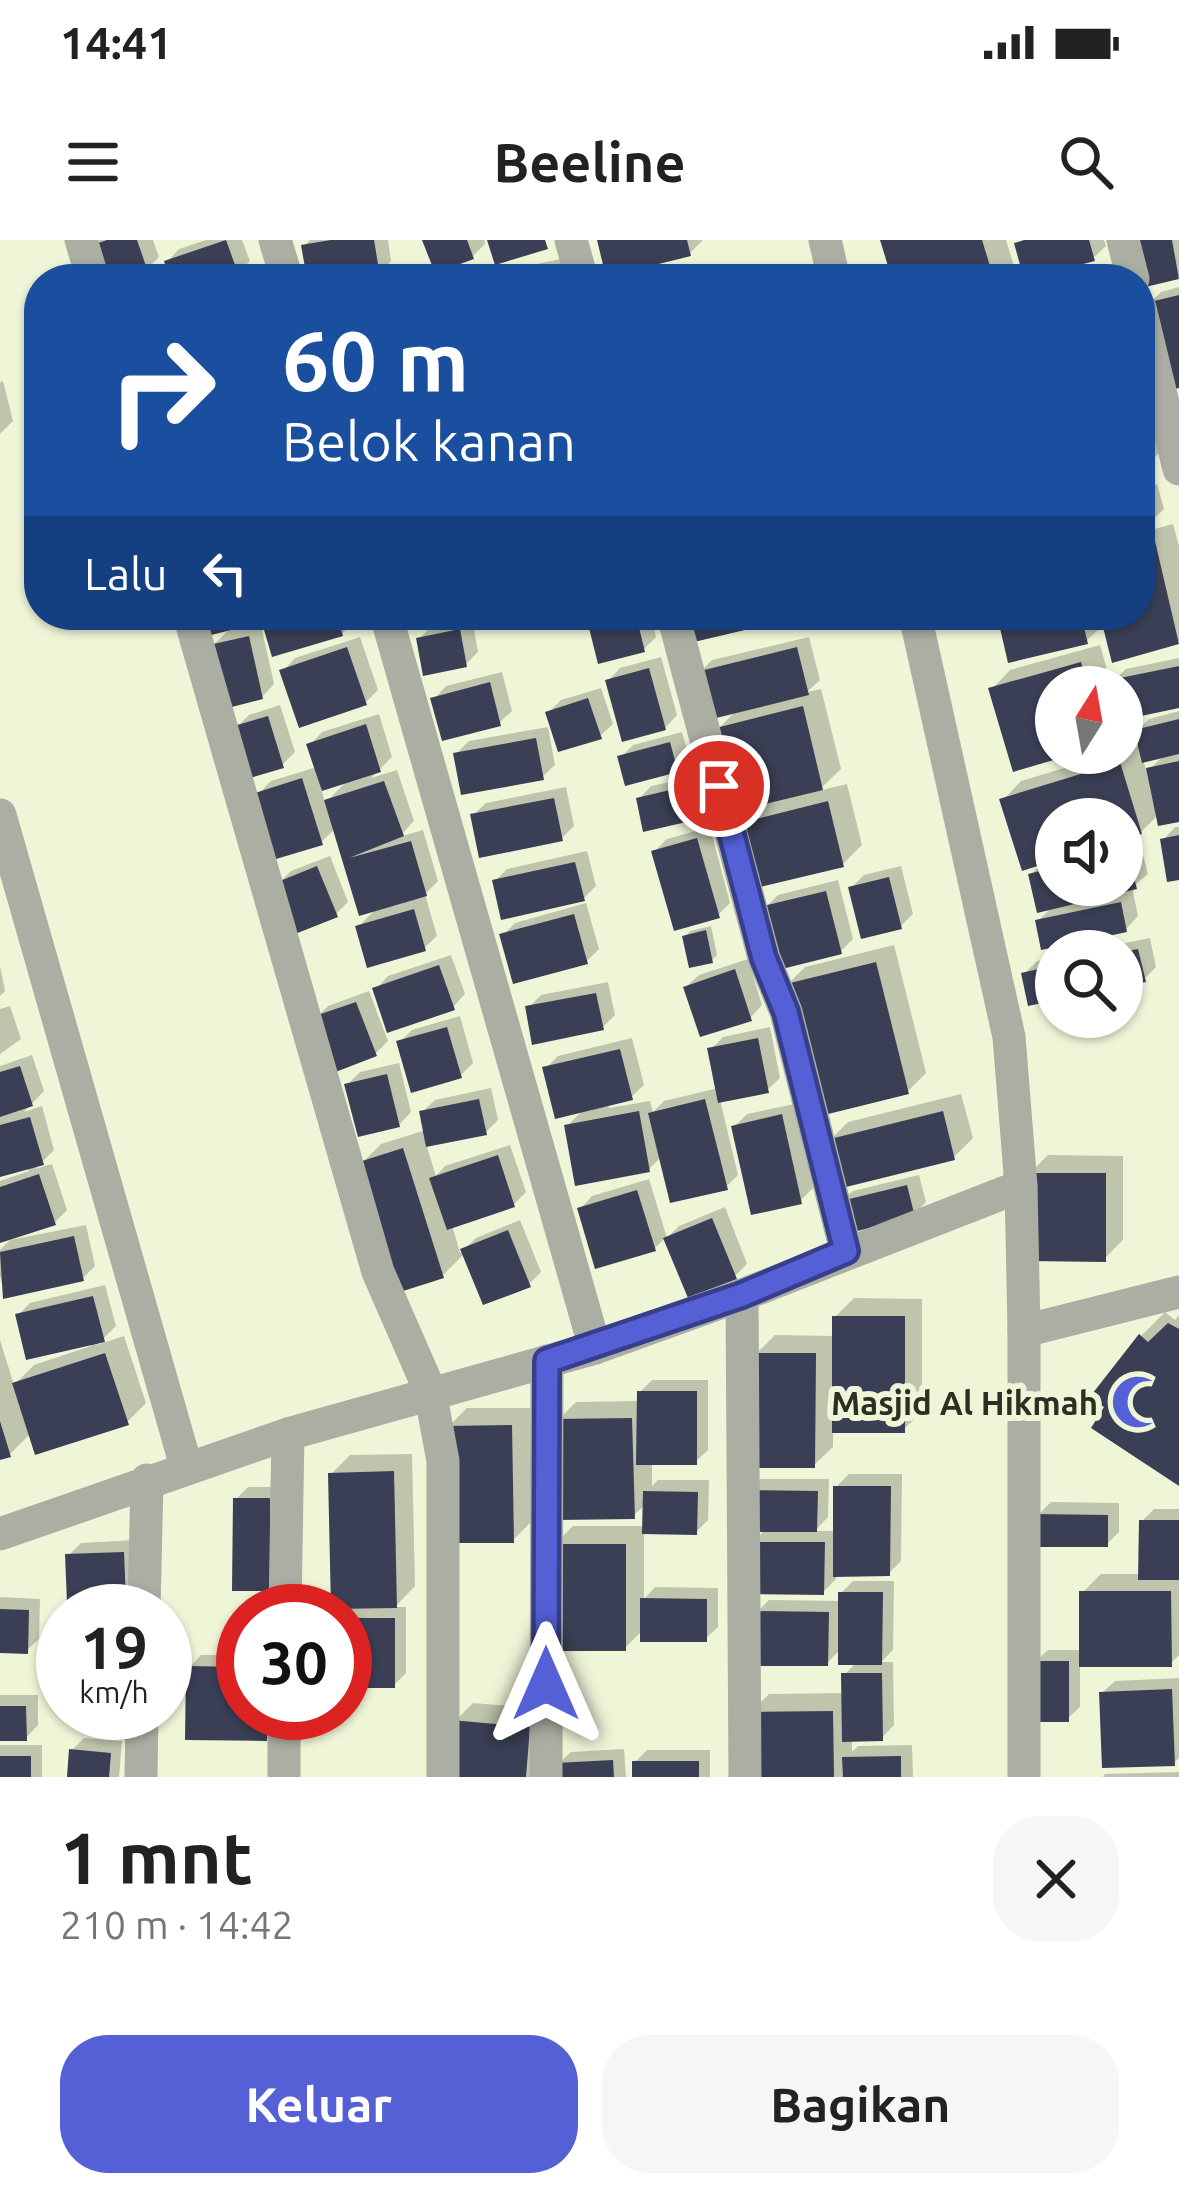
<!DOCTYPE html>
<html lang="id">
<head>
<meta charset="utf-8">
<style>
	:root { --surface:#fff; --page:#f6f6f6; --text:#222; --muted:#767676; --accent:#5560d6 }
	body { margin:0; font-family:Ubuntu,sans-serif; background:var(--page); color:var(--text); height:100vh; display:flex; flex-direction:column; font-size:45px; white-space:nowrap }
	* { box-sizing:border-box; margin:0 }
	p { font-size:39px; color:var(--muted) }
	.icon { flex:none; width:66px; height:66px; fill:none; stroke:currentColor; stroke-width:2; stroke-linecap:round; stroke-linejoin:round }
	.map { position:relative; height:1537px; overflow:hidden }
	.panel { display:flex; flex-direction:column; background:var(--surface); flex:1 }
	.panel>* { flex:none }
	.hud { position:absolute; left:24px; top:24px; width:1131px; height:366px; border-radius:48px; box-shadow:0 3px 9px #0004; background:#1a4fa0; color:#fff; overflow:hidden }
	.needle { width:78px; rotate:11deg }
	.controls { position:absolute; left:1035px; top:426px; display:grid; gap:24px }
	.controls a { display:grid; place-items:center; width:108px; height:108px; border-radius:50%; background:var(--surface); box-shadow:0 3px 9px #0004; font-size:60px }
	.speed { position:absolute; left:36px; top:1344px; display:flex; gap:24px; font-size:60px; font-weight:700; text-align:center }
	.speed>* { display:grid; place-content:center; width:156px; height:156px; border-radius:50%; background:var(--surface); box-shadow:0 3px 9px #0004; line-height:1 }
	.speed small { font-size:30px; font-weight:400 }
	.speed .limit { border:18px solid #d22; background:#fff; color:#111 }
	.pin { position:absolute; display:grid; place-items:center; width:102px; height:102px; color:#fff; margin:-51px; border:6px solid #fff; border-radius:50%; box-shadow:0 3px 12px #0007 }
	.me { position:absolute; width:132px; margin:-66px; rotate:0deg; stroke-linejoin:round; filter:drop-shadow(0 0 9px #0008) }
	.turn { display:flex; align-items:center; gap:42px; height:252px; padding:0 60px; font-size:54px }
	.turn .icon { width:156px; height:156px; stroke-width:2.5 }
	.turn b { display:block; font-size:84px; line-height:102px }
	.then { display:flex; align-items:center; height:114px; padding:0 60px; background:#0003; gap:24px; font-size:45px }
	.round { display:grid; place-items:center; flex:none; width:126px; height:126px; border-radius:48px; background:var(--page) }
	.head { display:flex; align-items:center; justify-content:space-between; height:204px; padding:0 60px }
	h1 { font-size:72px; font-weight:700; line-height:90px }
	.cta { display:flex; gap:24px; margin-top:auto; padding:24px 60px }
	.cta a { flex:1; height:138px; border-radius:48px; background:var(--accent); color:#fff; font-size:48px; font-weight:700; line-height:138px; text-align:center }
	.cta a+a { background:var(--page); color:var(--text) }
	.status { display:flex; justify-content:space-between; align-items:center; height:84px; padding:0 60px; background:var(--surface); direction:ltr }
	.status svg { height:33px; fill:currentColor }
	header { display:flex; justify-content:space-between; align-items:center; height:156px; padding:0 60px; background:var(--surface); font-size:54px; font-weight:700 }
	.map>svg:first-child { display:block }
</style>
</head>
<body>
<div class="status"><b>14:41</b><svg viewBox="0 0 49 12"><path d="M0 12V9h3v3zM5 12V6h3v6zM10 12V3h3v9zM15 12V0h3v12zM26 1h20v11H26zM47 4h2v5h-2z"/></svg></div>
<header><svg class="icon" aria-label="menu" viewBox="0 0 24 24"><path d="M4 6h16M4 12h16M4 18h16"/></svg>Beeline<svg class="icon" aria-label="search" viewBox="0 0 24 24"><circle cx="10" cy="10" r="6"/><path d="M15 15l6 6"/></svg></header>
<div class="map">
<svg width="1179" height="1537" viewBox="0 0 1179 1537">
	<rect width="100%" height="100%" fill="#eff6d8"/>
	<g fill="#0003" fill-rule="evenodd">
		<path d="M100 0H153L159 17 147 29 117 39 93 7Z"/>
		<path d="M206 0H242L250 21 237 33 221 39H173L167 22 179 9Z"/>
		<path d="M310 0H388L391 21 379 33 310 39 304 6Z"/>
		<path d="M426 0H484L485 4 473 16Z"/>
		<path d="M600 0H703L690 13Z"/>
		<path d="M883 0H1006L1015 29 1005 39H895Z"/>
		<path d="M1022 0H1104L1106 6 1093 18 1018 4Z"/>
		<path d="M1132 0H1179V36L1143 44Z"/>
		<path d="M565 18 569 39H500L510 30Z"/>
		<path d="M1111 25 1114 39H1037Z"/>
		<path d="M1179 47V145L1149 64 1161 52Z"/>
		<path d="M1140 131 1159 213 1140 232Z"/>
		<path d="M3 141 13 181 0 194V142Z"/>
		<path d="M1157 244 1164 269 1151 281 1140 284V249Z"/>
		<path d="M1173 284 1179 306V401L1114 419 1103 375H1140V293Z"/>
		<path d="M205 375H257L242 390 262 388 275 375H352L354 381 342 394 262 390 274 444 262 457 212 406 232 387Z"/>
		<path d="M596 375H651L656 397 644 409 591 381Z"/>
		<path d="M1000 375H1095L1099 389 1086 401Z"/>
		<path d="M472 378 478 412 466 424 419 399 431 387Z"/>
		<path d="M360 397 378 450 365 463 283 431 295 418Z"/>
		<path d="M809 397 820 440 807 452 821 449 841 529 818 551 847 544 862 605 843 624 739 585 762 562 719 488 738 469 699 433 712 420Z"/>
		<path d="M1100 405 1111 443 1126 429 1179 418V465L1122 476V447H1056V513H1067L1015 528 992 449 1010 430Z"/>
		<path d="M661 417 677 475 665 488 608 441 620 428Z"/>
		<path d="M502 432 512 471 499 483 434 459 446 446Z"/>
		<path d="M601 448 613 484 600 496 548 473 561 460Z"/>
		<path d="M280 465 295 512 282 525 237 487 249 475Z"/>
		<path d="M1179 471V578L1159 574 1141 592 1122 597V579H1056V645H1122V604L1139 600 1148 634 1132 647 1138 676 1126 689 1038 681 1053 666 1031 635 1046 620 1003 560 1021 541 1141 505 1137 491 1149 479ZM1164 515 1147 532 1143 520Z"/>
		<path d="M379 474 392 517 371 538 397 530 414 581 399 597 423 590 438 641 425 654 437 696 424 708 358 687 378 667 361 672 336 588 321 602 259 553 271 541 317 527 310 505 322 492ZM349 539 325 563 321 548Z"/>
		<path d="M548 487 555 525 542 537 456 514 469 501Z"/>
		<path d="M682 492 689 517 676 529 621 517 633 505Z"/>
		<path d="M699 536 706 565 694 577 639 559 651 546Z"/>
		<path d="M566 547 574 586 562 598 473 575 486 563Z"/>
		<path d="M710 587 730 663 718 675 654 612 667 599Z"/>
		<path d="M1175 587H1179V637L1163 600Z"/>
		<path d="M587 611 596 646 580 662 495 641 507 629Z"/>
		<path d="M330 616 348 662 336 674 278 644 291 631Z"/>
		<path d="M901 626 913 674 901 686 851 648 864 635Z"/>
		<path d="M838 640 853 699 841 711 766 667 778 655Z"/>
		<path d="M586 663 599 709 587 721 503 695 515 683Z"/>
		<path d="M711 686 717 715 712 720 685 697 690 691Z"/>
		<path d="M1150 698 1156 727 1144 739 1122 744V711H1086Z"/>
		<path d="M894 705 926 833 908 851 786 746 805 727Z"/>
		<path d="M451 715 465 754 453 767 376 749 388 736Z"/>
		<path d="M1056 717V757L1024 734 1037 721Z"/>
		<path d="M748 719 762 765 750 778 686 747 699 735Z"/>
		<path d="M0 726 5 751 0 756Z"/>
		<path d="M608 742 615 775 602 788 529 767 541 755Z"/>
		<path d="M369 751 388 801 375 814 316 778 328 766Z"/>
		<path d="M10 766 21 799 0 814V769Z"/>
		<path d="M460 776 473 823 460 836 400 802 412 790Z"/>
		<path d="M770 787 780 838 767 850 720 860 738 935 726 947 662 916 649 929 567 886 584 869 546 828 558 816 632 798 644 845 631 857 608 863 609 868 650 861 653 872 664 861 718 848 711 809 723 797Z"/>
		<path d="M32 815 44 851 24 872 42 866 54 910 35 929 52 924 67 970 55 982 0 1000V941L29 931 27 926 0 934V826Z"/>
		<path d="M399 823 411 872 399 885 347 845 360 832Z"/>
		<path d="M491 848 498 880 485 893 426 904 436 936 445 926 510 905 526 952 514 964 452 985 460 1013 476 998 520 980 541 1032 529 1044 465 1013 443 1035 362 923 381 904 426 890 422 872 435 860Z"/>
		<path d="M961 854 973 898 954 917 829 901 848 882Z"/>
		<path d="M794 864 813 948 800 961 734 887 747 874Z"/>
		<path d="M1048 915 1123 916V1000L1104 1019 1029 934Z"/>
		<path d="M919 935 926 962 913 975 840 963 853 951Z"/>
		<path d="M649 939 667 998 679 986 725 967 747 1024 735 1036 666 997 654 1009 580 969 592 956Z"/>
		<path d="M86 985 95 1026 82 1039 5 1056 0 1036V1010L10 1000Z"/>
		<path d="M105 1045 116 1086 97 1105 124 1096 146 1163 127 1182 31 1193 10 1214 0 1217V1100L14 1145 34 1125 91 1106 90 1102 18 1075 30 1063Z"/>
		<path d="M854 1058 922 1059V1172L903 1190H833V1207L814 1225 756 1114 775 1095 835 1096V1077Z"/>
		<path d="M1165 1072 1175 1080 1179 1075V1243L1141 1096Z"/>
		<path d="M652 1140H708V1210L695 1222H652V1246L658 1240H709L708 1280 696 1292H644V1359L655 1347 718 1348V1387L705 1399 643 1390 625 1408 554 1305 573 1286H645L646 1264 633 1276 557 1181 576 1162 640 1161V1152Z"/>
		<path d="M467 1168H530L532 1281 513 1300 448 1187Z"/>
		<path d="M412 1214 415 1346 395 1367H406V1433L394 1445H345V1371H333L331 1234 350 1215Z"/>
		<path d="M849 1234H902L901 1321 889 1333 836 1334V1339L823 1352 752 1303 766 1289 748 1252 760 1239H829L828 1277 815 1291H836V1247Z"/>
		<path d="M248 1247H282L281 1335 236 1259Z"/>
		<path d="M1051 1262 1119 1263V1292L1107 1304 1038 1275Z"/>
		<path d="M1154 1269H1179V1415L1170 1424H1080V1467L1067 1479 1035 1422 1048 1410H1082V1353L1101 1334H1142V1281Z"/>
		<path d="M135 1300 138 1345 125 1358 68 1316 81 1303Z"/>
		<path d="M853 1341H894L893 1410 881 1422H893L894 1485 882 1498H852V1512L858 1506 912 1505 913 1537H751L750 1473 769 1454 844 1453V1435L857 1422 841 1409 827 1423 757 1372 769 1360 841 1361V1353Z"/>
		<path d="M0 1357 40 1359 39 1399 26 1411 0 1410Z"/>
		<path d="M201 1415H243V1473H278V1485L266 1498 189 1428Z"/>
		<path d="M1179 1438V1518L1174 1523 1102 1453 1115 1441Z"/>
		<path d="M0 1455H38V1485L26 1498H0Z"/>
		<path d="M473 1463 547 1469 542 1537H449L454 1482Z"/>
		<path d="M84 1498 122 1501 119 1537H70L71 1511Z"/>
		<rect x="0" y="1505" width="42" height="32"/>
		<path d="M624 1509 626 1537H559L558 1524 571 1512Z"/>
		<path d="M647 1510H710V1537H635V1522Z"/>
		<path d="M1179 1532V1537H1103L1105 1534Z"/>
	</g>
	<g fill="#3a3f55">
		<path d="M107 0H137L148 32 127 39H101L90 6Z"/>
		<path d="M226 0 239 36 170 39 164 21Z"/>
		<path d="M331 0H374L380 36 307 39 301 5Z"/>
		<path d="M422 0H467L474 19 435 33Z"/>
		<path d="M487 0H545L548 9 495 25Z"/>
		<path d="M597 0H687L691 16 606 37Z"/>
		<path d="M880 0H982L994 39H892Z"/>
		<path d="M1025 0H1089L1095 21 1024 39 1014 3Z"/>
		<path d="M1129 0H1172L1179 39 1141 48Z"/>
		<path d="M553 29 555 39H515V37Z"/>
		<path d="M1179 55V148L1168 151 1146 63Z"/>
		<path d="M1145 255 1153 284 1140 287V256Z"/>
		<path d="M1155 301 1179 404 1112 423 1100 375H1140V305Z"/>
		<path d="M201 375H249L251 385 207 396Z"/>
		<path d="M291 375H337L343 396 272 417 262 383Z"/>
		<path d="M607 375H636L645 412 598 424 587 380Z"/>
		<path d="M687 375H786L787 380 694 402Z"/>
		<path d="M997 375H1081L1088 404 1008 423Z"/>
		<path d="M460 389 467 427 423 436 416 398Z"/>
		<path d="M249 396 263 459 224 469 209 405Z"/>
		<path d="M347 407 367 465 299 488 279 430Z"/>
		<path d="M797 407 809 455 708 480 696 432Z"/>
		<path d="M1081 422 1089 447H1056V513L1074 514 1013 532 988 448Z"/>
		<path d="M1179 426V468L1122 480V447H1111L1110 440Z"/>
		<path d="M649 428 666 490 622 502 605 440Z"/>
		<path d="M490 442 501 486 442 501 430 458Z"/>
		<path d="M588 458 602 499 558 512 545 472Z"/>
		<path d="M803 466 823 550 736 571 716 488Z"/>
		<path d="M268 476 284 528 250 538 234 486Z"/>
		<path d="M1179 479V514L1142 523 1134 490Z"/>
		<path d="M366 484 381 532 322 551 306 504Z"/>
		<path d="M536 498 544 540 461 555 453 513Z"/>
		<path d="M670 502 678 532 625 546 617 516Z"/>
		<path d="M1179 521V582L1158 586 1146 528Z"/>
		<path d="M1120 522 1142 594 1122 600V579H1056V620L1022 631 999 559Z"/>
		<path d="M302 538 323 605 276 619 255 553Z"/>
		<path d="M384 541 404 596 349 618 411 601 427 656 359 676 324 560Z"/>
		<path d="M687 546 695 580 643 592 636 558Z"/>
		<path d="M554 558 563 601 479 618 470 574Z"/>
		<path d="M828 561 844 627 752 649 736 584Z"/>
		<path d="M1179 595V640L1167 642 1160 599Z"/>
		<path d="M697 598 720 678 674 691 651 611Z"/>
		<path d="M1127 611 1137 649 1037 673 1028 634 1056 627V645H1122V612Z"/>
		<path d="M575 622 585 661 501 680 492 640Z"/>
		<path d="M317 626 338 677 295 694 275 643Z"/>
		<path d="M889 637 902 689 861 699 848 647Z"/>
		<path d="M826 651 842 714 778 730 763 666Z"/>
		<path d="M1121 662 1127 692 1041 710 1035 680Z"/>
		<path d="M414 669 426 711 367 728 355 686Z"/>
		<path d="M574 674 588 724 513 744 499 694Z"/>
		<path d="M706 690 713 723 689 728 682 696Z"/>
		<path d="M1138 709 1146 742 1122 747V712Z"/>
		<path d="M876 722 909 854 816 877 782 745Z"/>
		<path d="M439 725 455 770 387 793 372 748Z"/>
		<path d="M1056 725V760L1028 766 1021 733Z"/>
		<path d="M735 729 752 781 700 797 683 747Z"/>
		<path d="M596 753 604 790 532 805 525 766Z"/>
		<path d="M356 762 377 816 333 833 312 777Z"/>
		<path d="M447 787 462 838 411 853 396 801Z"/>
		<path d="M758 798 769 853 718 863 707 808Z"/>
		<path d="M620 809 633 860 555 879 542 827Z"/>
		<path d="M20 826 33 866 0 877V832Z"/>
		<path d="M387 834 400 887 358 897 344 844Z"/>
		<path d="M479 859 487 895 426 907 419 871Z"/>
		<path d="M705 859 728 950 670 963 648 873Z"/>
		<path d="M639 871 650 932 575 946 564 885Z"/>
		<path d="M943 871 955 920 838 949 826 900Z"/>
		<path d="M782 874 802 964 751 975 731 886Z"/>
		<path d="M30 877 44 925 0 937V885Z"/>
		<path d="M403 908 444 1038 400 1052 359 922Z"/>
		<path d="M498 915 515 967 447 990 429 938Z"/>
		<path d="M1026 933H1106V1022L1026 1021Z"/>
		<path d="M39 934 56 985 0 1003V947Z"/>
		<path d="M907 945 915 977 845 994 837 962Z"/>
		<path d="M637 950 656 1011 595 1029 577 968Z"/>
		<path d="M712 978 737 1039 688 1058 663 998Z"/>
		<path d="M508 990 531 1047 483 1065 460 1009Z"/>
		<path d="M74 996 84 1041 3 1059 0 1012Z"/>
		<path d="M93 1056 105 1102 26 1120 15 1074Z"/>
		<rect x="832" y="1076" width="73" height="117"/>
		<path d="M1168 1083 1179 1089V1246L1091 1188 1104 1167 1089 1158 1139 1094 1148 1102Z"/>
		<path d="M105 1113 129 1185 35 1215 12 1143Z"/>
		<path d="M753 1113H816L815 1228H752Z"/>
		<path d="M637 1151H697V1225H636Z"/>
		<path d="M632 1178 635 1279 556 1280 554 1179Z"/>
		<path d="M0 1181 11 1217 0 1220Z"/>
		<path d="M512 1185 514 1303H447L445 1186Z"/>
		<path d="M394 1231 397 1368 331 1369 328 1233Z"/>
		<path d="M833 1246H891L890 1336 833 1337Z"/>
		<path d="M745 1250 818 1251 817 1292H744Z"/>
		<path d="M643 1251 698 1252 697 1295 642 1294Z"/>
		<path d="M233 1258H270V1351H232Z"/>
		<path d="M1035 1274 1108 1275V1307H1035Z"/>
		<path d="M1139 1280H1179V1340H1138Z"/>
		<path d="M749 1302H825L824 1355 749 1354Z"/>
		<rect x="551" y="1304" width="75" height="107"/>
		<path d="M124 1312 126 1361 67 1363 65 1314Z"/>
		<path d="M1079 1351H1171L1172 1427H1079Z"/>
		<path d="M838 1352H883L882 1425H838Z"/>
		<path d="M640 1358 707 1359V1402H640Z"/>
		<path d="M0 1369 29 1370 28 1414 0 1413Z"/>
		<path d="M754 1371 829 1372 828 1426H753Z"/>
		<rect x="345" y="1378" width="50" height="70"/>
		<rect x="54" y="1386" width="9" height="69"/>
		<rect x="1032" y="1421" width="37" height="61"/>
		<path d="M186 1426 243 1427V1473H267V1501L185 1500Z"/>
		<path d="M841 1433H882L883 1501 842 1502Z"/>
		<path d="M1172 1449 1175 1526 1102 1528 1099 1452Z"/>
		<path d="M0 1466H26L27 1501H0Z"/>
		<path d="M833 1471 834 1537H748L747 1472Z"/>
		<path d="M451 1480 530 1487 526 1537H446Z"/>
		<path d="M69 1509 111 1513 109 1537H67Z"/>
		<rect x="0" y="1516" width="31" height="21"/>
		<path d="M901 1516V1537H843L842 1517Z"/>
		<path d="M613 1520 614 1537H556L555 1523Z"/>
		<rect x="632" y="1521" width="67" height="16"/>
	</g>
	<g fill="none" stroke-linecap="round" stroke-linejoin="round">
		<g stroke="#abaea2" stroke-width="33">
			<path d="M81 0 93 39"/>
			<path d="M275 0 287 39"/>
			<path d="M571 0 582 39"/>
			<path d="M1123 0 1133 39"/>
			<path d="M1140 68 1179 229"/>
			<path d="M189 375 378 1032 430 1151 443 1221V1537"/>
			<path d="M386 375 595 1108"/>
			<path d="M673 375 764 718 786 772 846 1011"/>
			<path d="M0 575 186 1226"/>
			<path d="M742 1055 745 1537"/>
			<path d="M1024 1091 1179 1052"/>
			<path d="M0 1294 288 1194 595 1108 742 1055 1021 946"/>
			<path d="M144 1371 147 1240"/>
			<path d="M285 1371 288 1194"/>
			<path d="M141 1537 142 1473"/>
			<path d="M284 1537V1473"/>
			<path d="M546 1537 547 1121"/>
		</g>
		<g stroke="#abaea2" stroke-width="33">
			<path d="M825 0 834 39"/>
			<path d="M915 375 1009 797 1021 946 1024 1091V1537"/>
		</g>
	</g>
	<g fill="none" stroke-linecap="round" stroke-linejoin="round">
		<defs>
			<path id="route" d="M546 1444 547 1121 742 1055 846 1011 786 772 764 718 719 546"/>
		</defs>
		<use href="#route" stroke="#373e8b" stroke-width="30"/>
		<use href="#route" stroke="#5560d6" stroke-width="21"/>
	</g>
	<defs>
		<symbol id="mosque-bare" viewBox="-9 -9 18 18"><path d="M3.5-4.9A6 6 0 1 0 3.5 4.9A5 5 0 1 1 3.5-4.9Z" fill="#5560d6" stroke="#eff6d8" stroke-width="2.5" paint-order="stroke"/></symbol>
	</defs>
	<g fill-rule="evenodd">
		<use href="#mosque-bare" x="1100" y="1124" width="76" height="76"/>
	</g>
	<g text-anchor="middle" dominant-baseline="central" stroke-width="12" stroke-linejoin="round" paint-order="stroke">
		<g font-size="33" font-weight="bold" fill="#2c2f23" stroke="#eff6d8" text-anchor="end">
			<text x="1098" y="1162">Masjid Al Hikmah</text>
		</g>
	</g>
</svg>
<div class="controls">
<a><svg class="needle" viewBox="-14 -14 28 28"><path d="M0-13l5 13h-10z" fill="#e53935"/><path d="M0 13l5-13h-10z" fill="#767676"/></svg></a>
<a><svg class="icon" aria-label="sound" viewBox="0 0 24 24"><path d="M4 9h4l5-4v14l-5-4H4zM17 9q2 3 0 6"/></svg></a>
<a><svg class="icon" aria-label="search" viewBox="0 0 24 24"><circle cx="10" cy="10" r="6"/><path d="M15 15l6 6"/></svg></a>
</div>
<div class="speed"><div>19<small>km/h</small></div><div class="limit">30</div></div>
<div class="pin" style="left:719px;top:546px;background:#d93025"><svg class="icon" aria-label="arrive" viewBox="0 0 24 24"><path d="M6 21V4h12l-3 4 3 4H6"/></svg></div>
<svg class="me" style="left:546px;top:1444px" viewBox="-20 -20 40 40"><path d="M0-17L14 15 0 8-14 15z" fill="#5560d6" stroke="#fff" stroke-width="4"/></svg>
<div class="hud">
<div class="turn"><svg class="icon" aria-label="right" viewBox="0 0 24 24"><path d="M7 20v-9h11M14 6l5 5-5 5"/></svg><div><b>60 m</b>Belok kanan</div></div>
<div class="then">Lalu<svg class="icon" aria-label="left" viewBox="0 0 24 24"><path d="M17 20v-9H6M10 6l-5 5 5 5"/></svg></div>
</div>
</div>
<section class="panel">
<div class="head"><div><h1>1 mnt</h1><p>210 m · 14:42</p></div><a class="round"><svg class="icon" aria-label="close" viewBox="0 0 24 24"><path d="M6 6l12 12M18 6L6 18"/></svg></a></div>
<div class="cta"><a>Keluar</a><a>Bagikan</a></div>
</section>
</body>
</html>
